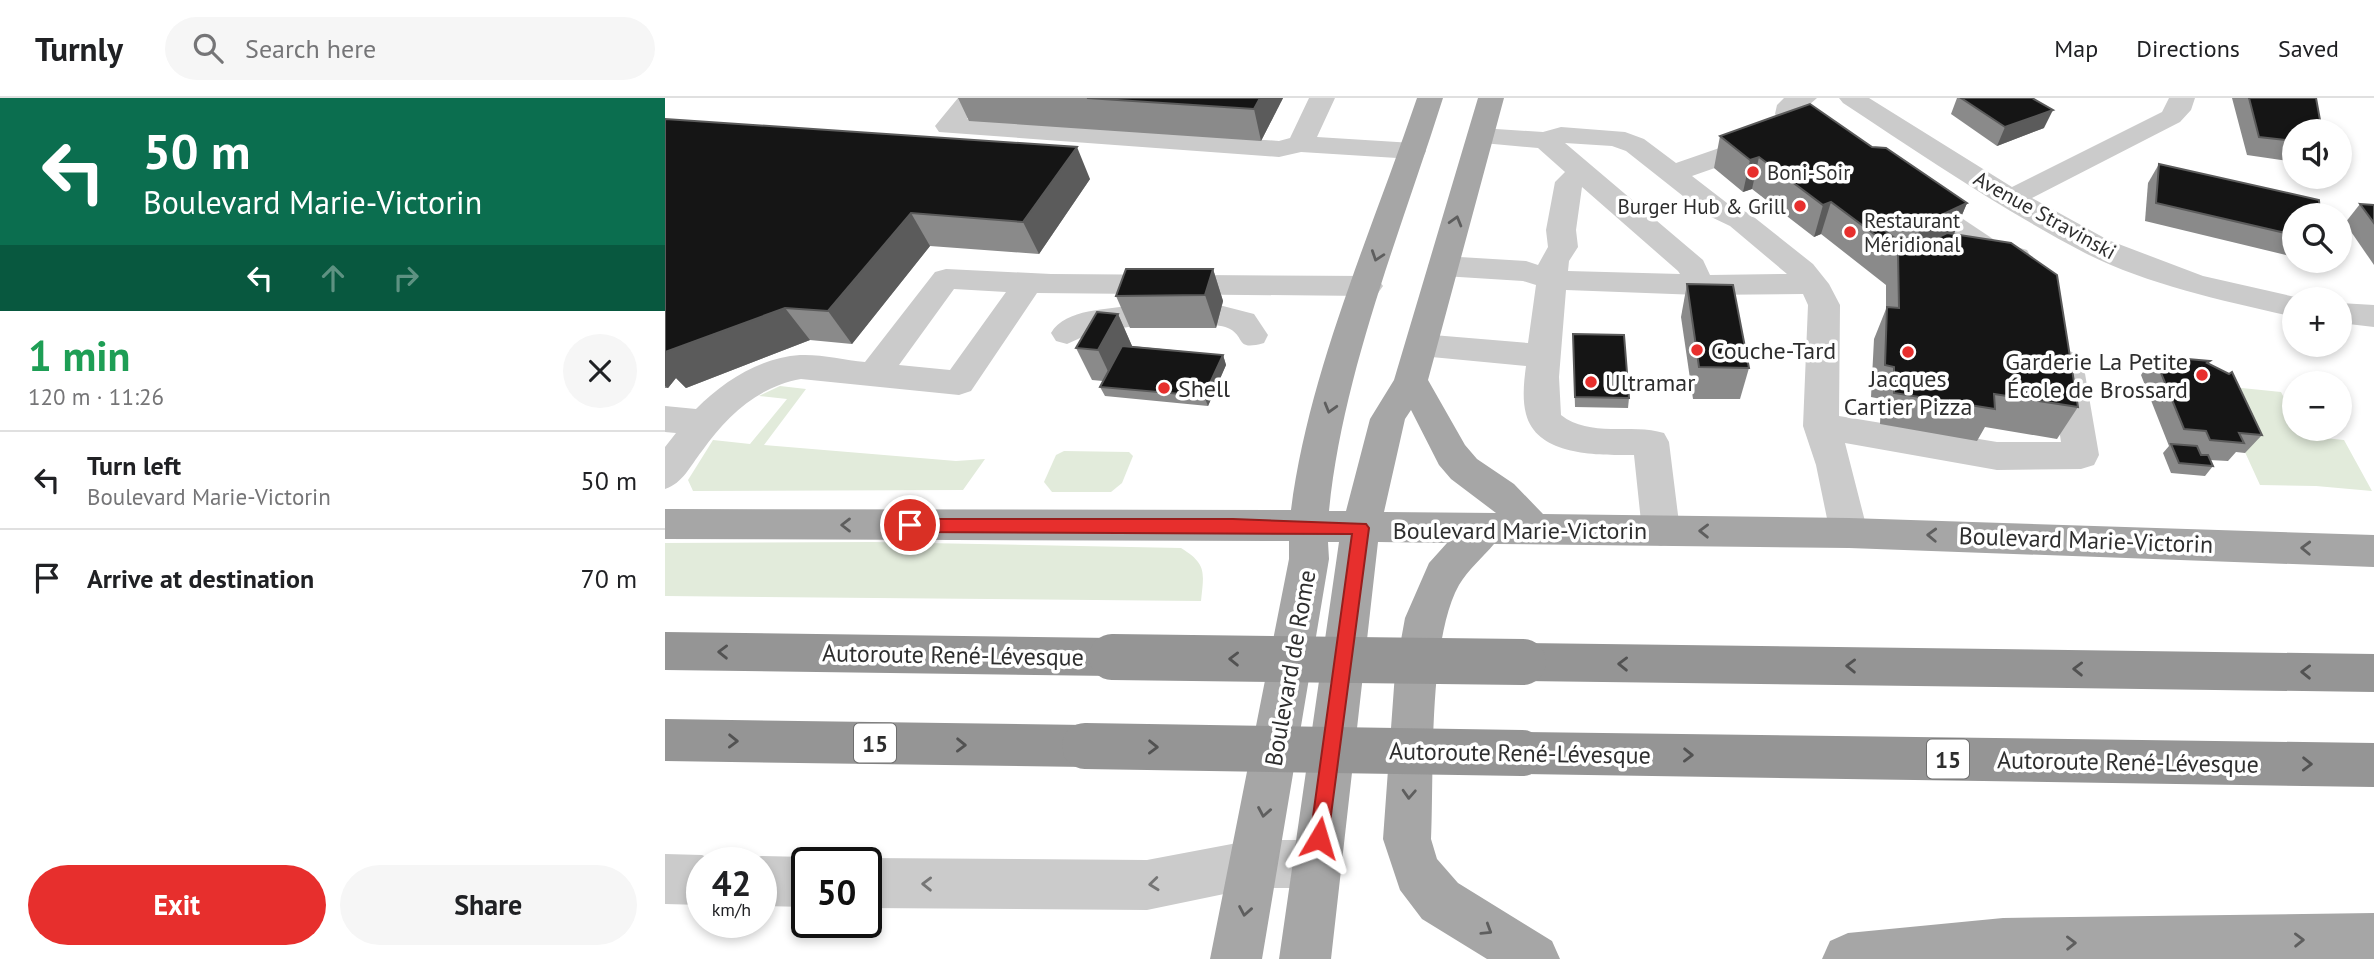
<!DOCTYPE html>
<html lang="en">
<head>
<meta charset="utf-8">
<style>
	:root { --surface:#fff; --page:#f6f6f6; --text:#202124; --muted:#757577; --line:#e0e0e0; --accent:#e72f2d }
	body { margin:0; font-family:"PT Sans",sans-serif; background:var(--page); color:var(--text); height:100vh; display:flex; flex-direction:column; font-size:26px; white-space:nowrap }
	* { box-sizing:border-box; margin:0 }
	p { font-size:23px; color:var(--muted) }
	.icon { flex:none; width:38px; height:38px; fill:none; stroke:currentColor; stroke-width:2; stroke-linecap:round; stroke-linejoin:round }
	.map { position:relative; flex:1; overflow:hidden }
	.panel { display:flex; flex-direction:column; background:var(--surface); width:665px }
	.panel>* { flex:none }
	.hud { background:#0b6e4f; color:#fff; overflow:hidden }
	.buttons { position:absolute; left:1617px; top:21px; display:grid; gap:14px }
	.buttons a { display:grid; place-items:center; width:70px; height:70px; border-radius:50%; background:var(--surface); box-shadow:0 4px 10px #0003; font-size:35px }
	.speed { position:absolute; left:21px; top:749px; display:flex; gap:14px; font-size:35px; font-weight:700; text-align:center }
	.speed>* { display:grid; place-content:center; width:91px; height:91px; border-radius:50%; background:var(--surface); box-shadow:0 4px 10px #0003; line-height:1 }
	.speed small { font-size:18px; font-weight:400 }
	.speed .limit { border:4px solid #111; border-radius:10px; background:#fff; color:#111 }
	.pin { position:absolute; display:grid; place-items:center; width:60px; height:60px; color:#fff; margin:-30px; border:4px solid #fff; border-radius:50%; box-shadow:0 2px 7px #0007 }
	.me { position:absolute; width:77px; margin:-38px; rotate:7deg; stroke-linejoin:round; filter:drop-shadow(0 0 5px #0008) }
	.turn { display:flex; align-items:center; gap:24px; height:147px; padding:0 28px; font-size:32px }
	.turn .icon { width:91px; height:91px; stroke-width:2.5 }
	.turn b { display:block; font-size:49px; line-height:60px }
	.lanes { display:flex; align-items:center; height:66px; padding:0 28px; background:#0003; justify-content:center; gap:35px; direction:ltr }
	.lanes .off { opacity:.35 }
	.round { display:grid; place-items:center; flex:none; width:74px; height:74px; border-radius:37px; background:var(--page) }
	.overview { display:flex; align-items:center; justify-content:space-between; height:119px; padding:0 28px }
	h1 { font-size:42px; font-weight:800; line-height:52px; color:#1e9e55 }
	.action { display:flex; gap:14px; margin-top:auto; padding:14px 28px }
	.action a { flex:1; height:80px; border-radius:42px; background:var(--accent); color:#fff; font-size:28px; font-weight:800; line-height:80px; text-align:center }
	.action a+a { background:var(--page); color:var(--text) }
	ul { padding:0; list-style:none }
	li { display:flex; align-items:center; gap:21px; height:98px; padding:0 28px; border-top:2px solid var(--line) }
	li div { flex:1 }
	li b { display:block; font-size:26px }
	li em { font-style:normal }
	header { display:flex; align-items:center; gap:42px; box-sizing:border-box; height:98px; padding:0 35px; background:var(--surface); border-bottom:2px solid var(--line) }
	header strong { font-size:33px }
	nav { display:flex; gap:38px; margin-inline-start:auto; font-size:24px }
	.search { width:490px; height:63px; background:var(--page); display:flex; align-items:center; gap:18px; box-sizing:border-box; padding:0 24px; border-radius:38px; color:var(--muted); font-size:26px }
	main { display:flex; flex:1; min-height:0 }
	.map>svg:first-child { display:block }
</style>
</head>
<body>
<header>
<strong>Turnly</strong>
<div class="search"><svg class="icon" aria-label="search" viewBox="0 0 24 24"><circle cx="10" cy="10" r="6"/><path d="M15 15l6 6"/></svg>Search here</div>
<nav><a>Map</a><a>Directions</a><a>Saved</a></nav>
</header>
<main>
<section class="panel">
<div class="hud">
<div class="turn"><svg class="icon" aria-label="left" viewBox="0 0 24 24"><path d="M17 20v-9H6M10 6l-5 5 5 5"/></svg><div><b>50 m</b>Boulevard Marie-Victorin</div></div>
<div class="lanes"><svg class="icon" aria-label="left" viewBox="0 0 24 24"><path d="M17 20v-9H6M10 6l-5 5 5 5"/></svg><svg class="icon off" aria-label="ahead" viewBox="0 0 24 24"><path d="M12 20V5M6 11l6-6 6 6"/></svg><svg class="icon off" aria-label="right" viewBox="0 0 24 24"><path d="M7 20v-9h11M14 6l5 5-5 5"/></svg></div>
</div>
<div class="overview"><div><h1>1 min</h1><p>120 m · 11:26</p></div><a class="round"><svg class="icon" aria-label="close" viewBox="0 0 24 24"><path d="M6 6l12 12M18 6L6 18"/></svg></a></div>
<ul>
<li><svg class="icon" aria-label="left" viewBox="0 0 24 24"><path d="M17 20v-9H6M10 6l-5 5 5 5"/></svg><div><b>Turn left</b><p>Boulevard Marie-Victorin</p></div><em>50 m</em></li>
<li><svg class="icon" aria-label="arrive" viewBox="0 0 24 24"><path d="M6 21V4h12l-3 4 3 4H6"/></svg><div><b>Arrive at destination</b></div><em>70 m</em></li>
</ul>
<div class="action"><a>Exit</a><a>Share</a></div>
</section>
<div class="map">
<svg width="1709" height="861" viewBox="0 0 1709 861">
	<rect width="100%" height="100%" fill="#fff"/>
	<g fill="#e2ebdb">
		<path d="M115 288 141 291 99 347 291 363 320 361 298 392 28 393 23 382 48 342 85 346 122 301 94 298Z"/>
		<path d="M1557 288 1616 294 1629 319V331H1635L1639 338 1679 342 1707 393 1651 388 1595 387 1552 293Z"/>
		<path d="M399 353 464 354 468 358 457 385 446 394H387L379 384 391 357Z"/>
		<path d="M208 444 516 450C542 466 539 474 536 503L0 498V445Z"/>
	</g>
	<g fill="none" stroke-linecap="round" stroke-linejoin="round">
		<g fill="#cbcbcb" fill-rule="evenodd">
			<path d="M293 0H320L302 21 614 43 625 40 644 0H670L652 39 748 45 758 47 761 53 758 59 748 61 636 54 614 59 274 34 270 28Z"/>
			<path d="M1119 0H1152L1136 14 1172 40 1176 46 1172 52C1150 57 1131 34 1114 21L1110 16 1112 7Z"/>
			<path d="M1174 0H1204L1347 89 1497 14 1504 0H1530L1526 12 1515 24 1367 100 1443 142 1538 178 1639 201H1629V219C1560 203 1483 187 1420 155 1336 111 1257 57 1178 5Z"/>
			<path d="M896 29 960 34 979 41 1011 65 1089 38 1098 36 1107 38 1111 44 1107 50 1027 78 1062 105 1085 116 1148 166 1164 186 1175 207 1174 318 1332 344H1396L1384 264 1389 256 1401 252 1413 256 1418 264 1434 357 1429 367 1416 371 1332 372 1180 345 1203 435 1198 446 1184 450 1170 446 1165 435 1151 367 1138 328 1143 207 1138 196 1034 197 901 192 894 279 896 317C925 340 966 325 999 335L1004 344 1015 433 1010 444 996 448 982 444 977 433 969 357C935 357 872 359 861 316 857 301 859 283 861 268L756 258 744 255 740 247 744 239 756 236 863 245 871 187 858 183 778 178 767 175 763 168 767 161 778 158 861 163 873 167 883 149 881 132 890 84 900 74 873 50 807 44 803 38 807 32 816 30 878 34ZM900 45 947 48 961 53 1042 117 1065 128 1122 176 1045 177 1038 162ZM917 89 1013 173 1015 176 903 173 904 163 913 149 911 132Z"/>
			<path d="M1249 92 1259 95 1331 143 1362 152 1366 159 1362 166C1322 176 1270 129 1239 107L1235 101 1239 95Z"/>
			<path d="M281 171 386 176 702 178 713 181 718 188 713 195 702 198 372 195 306 293 294 297 136 281C92 289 62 318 37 353 25 368 18 385 0 391V349L11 335 0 334V308L31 311C59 283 94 260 135 257 156 256 179 262 200 264L270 174ZM289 191 341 194 285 272 234 267Z"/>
			<path d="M1675 205 1709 207V229L1675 225Z"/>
			<path d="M469 207 480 210 485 218 480 226 424 236 402 246 391 243 386 235C401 210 443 212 469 207Z"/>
			<path d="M554 207 589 216 603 237 599 245C570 253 581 240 565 231 560 228 549 227 543 226L538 218 543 210Z"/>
			<path d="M588 742H651L668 749 675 766 668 783 651 790H588L482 812 201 810V765H190L201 760 482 762Z"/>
			<path d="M0 756 37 757 54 765H37V807L0 806Z"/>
			<path d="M96 758 142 759 155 765H142V809L96 808V765H81Z"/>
		</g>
		<g fill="#a6a6a6" fill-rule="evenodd">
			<path d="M752 0H778C736 133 678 273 664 413H681L705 321 729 282 813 0H839L763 282 800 347 812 361 849 386 878 416 1184 420 1709 437V469L1184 450 829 446C818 459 803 472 794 487 763 542 769 675 766 741L772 761 793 785 887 843 895 861H822L757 821 735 792 718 741 730 575 740 520 764 465 782 445 713 444 666 861H614L674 444H663L664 461 597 861H545L624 461V443L0 441V411L626 412C644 272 707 133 752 0ZM746 312 774 367 786 381 831 415 719 414 740 321Z"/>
			<path d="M1709 815V861H1157L1165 843 1183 835 1338 820Z"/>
		</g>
		<g fill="#959595" fill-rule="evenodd">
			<path d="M0 534 447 540 462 546 468 559 462 572 447 578 0 572Z"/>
			<path d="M858 545 1709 556V594L858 583 843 577 837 564 843 551Z"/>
			<path d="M0 621 420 627 436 633 443 648 436 663 420 669 0 663Z"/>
			<path d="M857 634 1709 645V689L857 676 841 670 834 655 841 640Z"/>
		</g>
		<g stroke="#959595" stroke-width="46">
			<path d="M447 559 858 564"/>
			<path d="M420 648 857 655"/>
		</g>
	</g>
	<g fill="#8a8a8a">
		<path d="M293 0H618L596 43 304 23Z"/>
		<path d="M1292 0H1367L1379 30 1332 48 1286 16Z"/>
		<path d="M1567 0H1651L1629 33V64L1582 57Z"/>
		<path d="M0 21 425 81 374 156 265 148 187 246 145 242 21 290 11 280 3 290H0Z"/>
		<path d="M1055 38 1207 49 1302 105 1289 136 1413 309 1392 341 1320 329 1312 343 1215 326 1216 301 1206 299 1209 241 1221 211V187L1156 136 1149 139 1087 91 1078 94 1049 70Z"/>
		<path d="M1494 66 1629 117V159L1480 123 1483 85Z"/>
		<path d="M1695 106 1709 107V167L1680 125Z"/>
		<path d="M548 171 558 203 551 230H465L451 198Z"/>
		<path d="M1022 186 1084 270 1075 301H1028L1016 219Z"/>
		<path d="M453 216 467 248 558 257 561 267 543 308 440 298 435 289 438 283 427 282 411 250Z"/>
		<path d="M908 236 964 300 963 310 910 309Z"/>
		<path d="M1489 258 1543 265 1597 337 1580 355 1571 354 1563 363 1545 362 1548 368 1540 378 1506 375 1498 355 1504 348 1476 277Z"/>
	</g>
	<g fill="#5b5b5b">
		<path d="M595 0H618L596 43 589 11Z"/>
		<path d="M1388 12 1379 30 1332 48 1340 29Z"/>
		<path d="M412 49 425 81 374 156 358 124Z"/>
		<path d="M1094 59 1087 91 1078 94 1085 62Z"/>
		<path d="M1166 104 1156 136 1149 139 1158 107Z"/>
		<path d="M1302 105 1288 138 1244 158 1257 126Z"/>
		<path d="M246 115 265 148 187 246 163 213Z"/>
		<path d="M548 171 558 203 551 230 540 197Z"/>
		<path d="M120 210 145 242 21 290 11 280 3 290 0 288V254Z"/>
		<path d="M453 216 467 248 448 284 433 252Z"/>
		<path d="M558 257 561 267 543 308 539 298Z"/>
	</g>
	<g fill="#151515" stroke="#5b5b5b" stroke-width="2">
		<path d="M422 0H595L589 11Z"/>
		<path d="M1296 0H1367L1388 12 1340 29Z"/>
		<path d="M1584 0H1651L1657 33H1629V43L1594 39Z"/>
		<path d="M1145 6 1207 49 1221 50 1302 105 1257 126 1200 118 1246 152 1282 135 1346 145 1392 177 1413 309 1329 296 1330 311 1229 295V269L1220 267 1222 209 1234 210 1233 154 1166 104 1158 107 1094 59 1085 62 1055 38Z"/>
		<path d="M0 21 412 49 358 124 246 115 163 213 120 210 0 254Z"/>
		<path d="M1494 66 1654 102 1655 117H1629V137L1491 105Z"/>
		<path d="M1695 106 1709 107V125Z"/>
		<path d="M461 171H548L540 197 451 198Z"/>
		<path d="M1022 186 1068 187 1084 270 1034 269Z"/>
		<path d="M432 214 453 216 433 252 411 250Z"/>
		<path d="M908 236 959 237 964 300 910 299Z"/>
		<path d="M457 248 558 257 539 298 435 289Z"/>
		<path d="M1489 258 1545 263 1542 265 1564 276 1567 274 1597 337 1574 335 1579 345 1545 342 1541 333 1519 331Z"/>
		<path d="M1506 346 1532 348 1536 357H1543L1548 368 1514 365Z"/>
	</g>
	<defs><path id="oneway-chevron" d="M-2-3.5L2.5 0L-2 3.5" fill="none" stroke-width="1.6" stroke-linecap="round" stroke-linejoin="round" transform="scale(1.75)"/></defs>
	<g stroke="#5e5e5e">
		<use href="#oneway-chevron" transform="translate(791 123) rotate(-74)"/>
		<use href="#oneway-chevron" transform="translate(712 158) rotate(109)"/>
		<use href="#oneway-chevron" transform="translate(665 310) rotate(106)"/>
		<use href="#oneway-chevron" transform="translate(181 427) rotate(-180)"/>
		<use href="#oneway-chevron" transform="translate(1039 433) rotate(-179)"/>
		<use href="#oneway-chevron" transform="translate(1267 437) rotate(-178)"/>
		<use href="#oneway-chevron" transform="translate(1641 450) rotate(-178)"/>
		<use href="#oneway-chevron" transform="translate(744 696) rotate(93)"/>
		<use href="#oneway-chevron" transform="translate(599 714) rotate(100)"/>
		<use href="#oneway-chevron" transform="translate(580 813) rotate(100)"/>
		<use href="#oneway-chevron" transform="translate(822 832) rotate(32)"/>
		<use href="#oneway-chevron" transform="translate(1634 842) rotate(-1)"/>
		<use href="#oneway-chevron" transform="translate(1406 845) rotate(-1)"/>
	</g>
	<g stroke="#525252">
		<use href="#oneway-chevron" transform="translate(58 554) rotate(-179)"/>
		<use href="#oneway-chevron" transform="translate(569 561) rotate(-179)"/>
		<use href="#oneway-chevron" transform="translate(958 566) rotate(-179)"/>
		<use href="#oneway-chevron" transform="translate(1186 568) rotate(-179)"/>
		<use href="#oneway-chevron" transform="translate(1413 571) rotate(-179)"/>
		<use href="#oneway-chevron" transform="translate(1641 574) rotate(-179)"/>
		<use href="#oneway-chevron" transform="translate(68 643) rotate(1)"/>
		<use href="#oneway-chevron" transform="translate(296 647) rotate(1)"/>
		<use href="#oneway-chevron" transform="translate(488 649) rotate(1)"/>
		<use href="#oneway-chevron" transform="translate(1023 657) rotate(1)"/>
		<use href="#oneway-chevron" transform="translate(1642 666) rotate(1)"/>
	</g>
	<g stroke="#757575">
		<use href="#oneway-chevron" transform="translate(262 786) rotate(-179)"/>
		<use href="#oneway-chevron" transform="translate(489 786) rotate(174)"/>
	</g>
	<path fill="#e72f2d" stroke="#961f1d" stroke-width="2" d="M245 421H568L701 426 704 430 662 747 654 749 647 747 645 740 687 436 245 434 237 427Z"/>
	<g fill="#e72f2d" stroke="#fff" stroke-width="2.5">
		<circle cx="1088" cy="74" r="7"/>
		<circle cx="1135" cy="108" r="7"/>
		<circle cx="1185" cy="134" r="7"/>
		<circle cx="1032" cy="252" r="7"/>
		<circle cx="1243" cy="254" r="7"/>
		<circle cx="1537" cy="277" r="7"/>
		<circle cx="926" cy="284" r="7"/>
		<circle cx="499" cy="290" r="7"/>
	</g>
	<g text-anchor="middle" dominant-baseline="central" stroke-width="7" stroke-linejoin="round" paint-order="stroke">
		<g font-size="21" fill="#2e2e2e" stroke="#fff" text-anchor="start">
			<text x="1102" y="74">Boni-Soir</text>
			<text x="1121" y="108" text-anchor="end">Burger Hub &amp; Grill</text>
			<text x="1199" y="122">Restaurant<tspan x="1199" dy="24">Méridional</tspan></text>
		</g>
		<g font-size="21" fill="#2e2e2e" stroke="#fff">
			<text transform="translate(1380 117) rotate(29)">Avenue Stravinski</text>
		</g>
		<g fill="#fff" stroke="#6d6d6d" stroke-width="2">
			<rect x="189" y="625.5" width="42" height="39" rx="5"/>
			<rect x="1262" y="641.5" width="42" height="39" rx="5"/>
		</g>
		<g font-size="23" font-weight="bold" fill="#2e2e2e">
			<text x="210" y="645">15</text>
			<text x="1283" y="661">15</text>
		</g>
		<g font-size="24" fill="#2e2e2e" stroke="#fff" text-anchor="start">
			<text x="1046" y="252">Couche-Tard</text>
			<text x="1523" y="263" text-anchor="end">Garderie La Petite<tspan x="1523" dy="28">École de Brossard</tspan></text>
			<text x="1243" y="280" text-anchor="middle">Jacques<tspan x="1243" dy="28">Cartier Pizza</tspan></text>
			<text x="940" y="284">Ultramar</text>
			<text x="513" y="290">Shell</text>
		</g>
		<g font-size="24" fill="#2e2e2e" stroke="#fff">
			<text x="855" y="432">Boulevard Marie-Victorin</text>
			<text transform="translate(1421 442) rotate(2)">Boulevard Marie-Victorin</text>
			<text transform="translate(288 557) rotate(1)">Autoroute René-Lévesque</text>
			<text transform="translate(625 570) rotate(-80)">Boulevard de Rome</text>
			<text transform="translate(855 655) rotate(1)">Autoroute René-Lévesque</text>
			<text transform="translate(1463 664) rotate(1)">Autoroute René-Lévesque</text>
		</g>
	</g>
</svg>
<div class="buttons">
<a><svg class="icon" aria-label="sound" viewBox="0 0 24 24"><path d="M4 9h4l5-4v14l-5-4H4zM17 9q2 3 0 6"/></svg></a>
<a><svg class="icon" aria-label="search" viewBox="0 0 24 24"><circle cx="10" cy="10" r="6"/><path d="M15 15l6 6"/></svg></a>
<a>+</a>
<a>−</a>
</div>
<div class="speed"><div>42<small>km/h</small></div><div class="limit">50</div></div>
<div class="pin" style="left:245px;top:427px;background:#d93025"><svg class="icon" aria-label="arrive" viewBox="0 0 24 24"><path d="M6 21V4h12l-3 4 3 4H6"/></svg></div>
<svg class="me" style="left:654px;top:740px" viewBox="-20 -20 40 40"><path d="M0-17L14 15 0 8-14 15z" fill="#e72f2d" stroke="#fff" stroke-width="4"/></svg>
</div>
</main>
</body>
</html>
